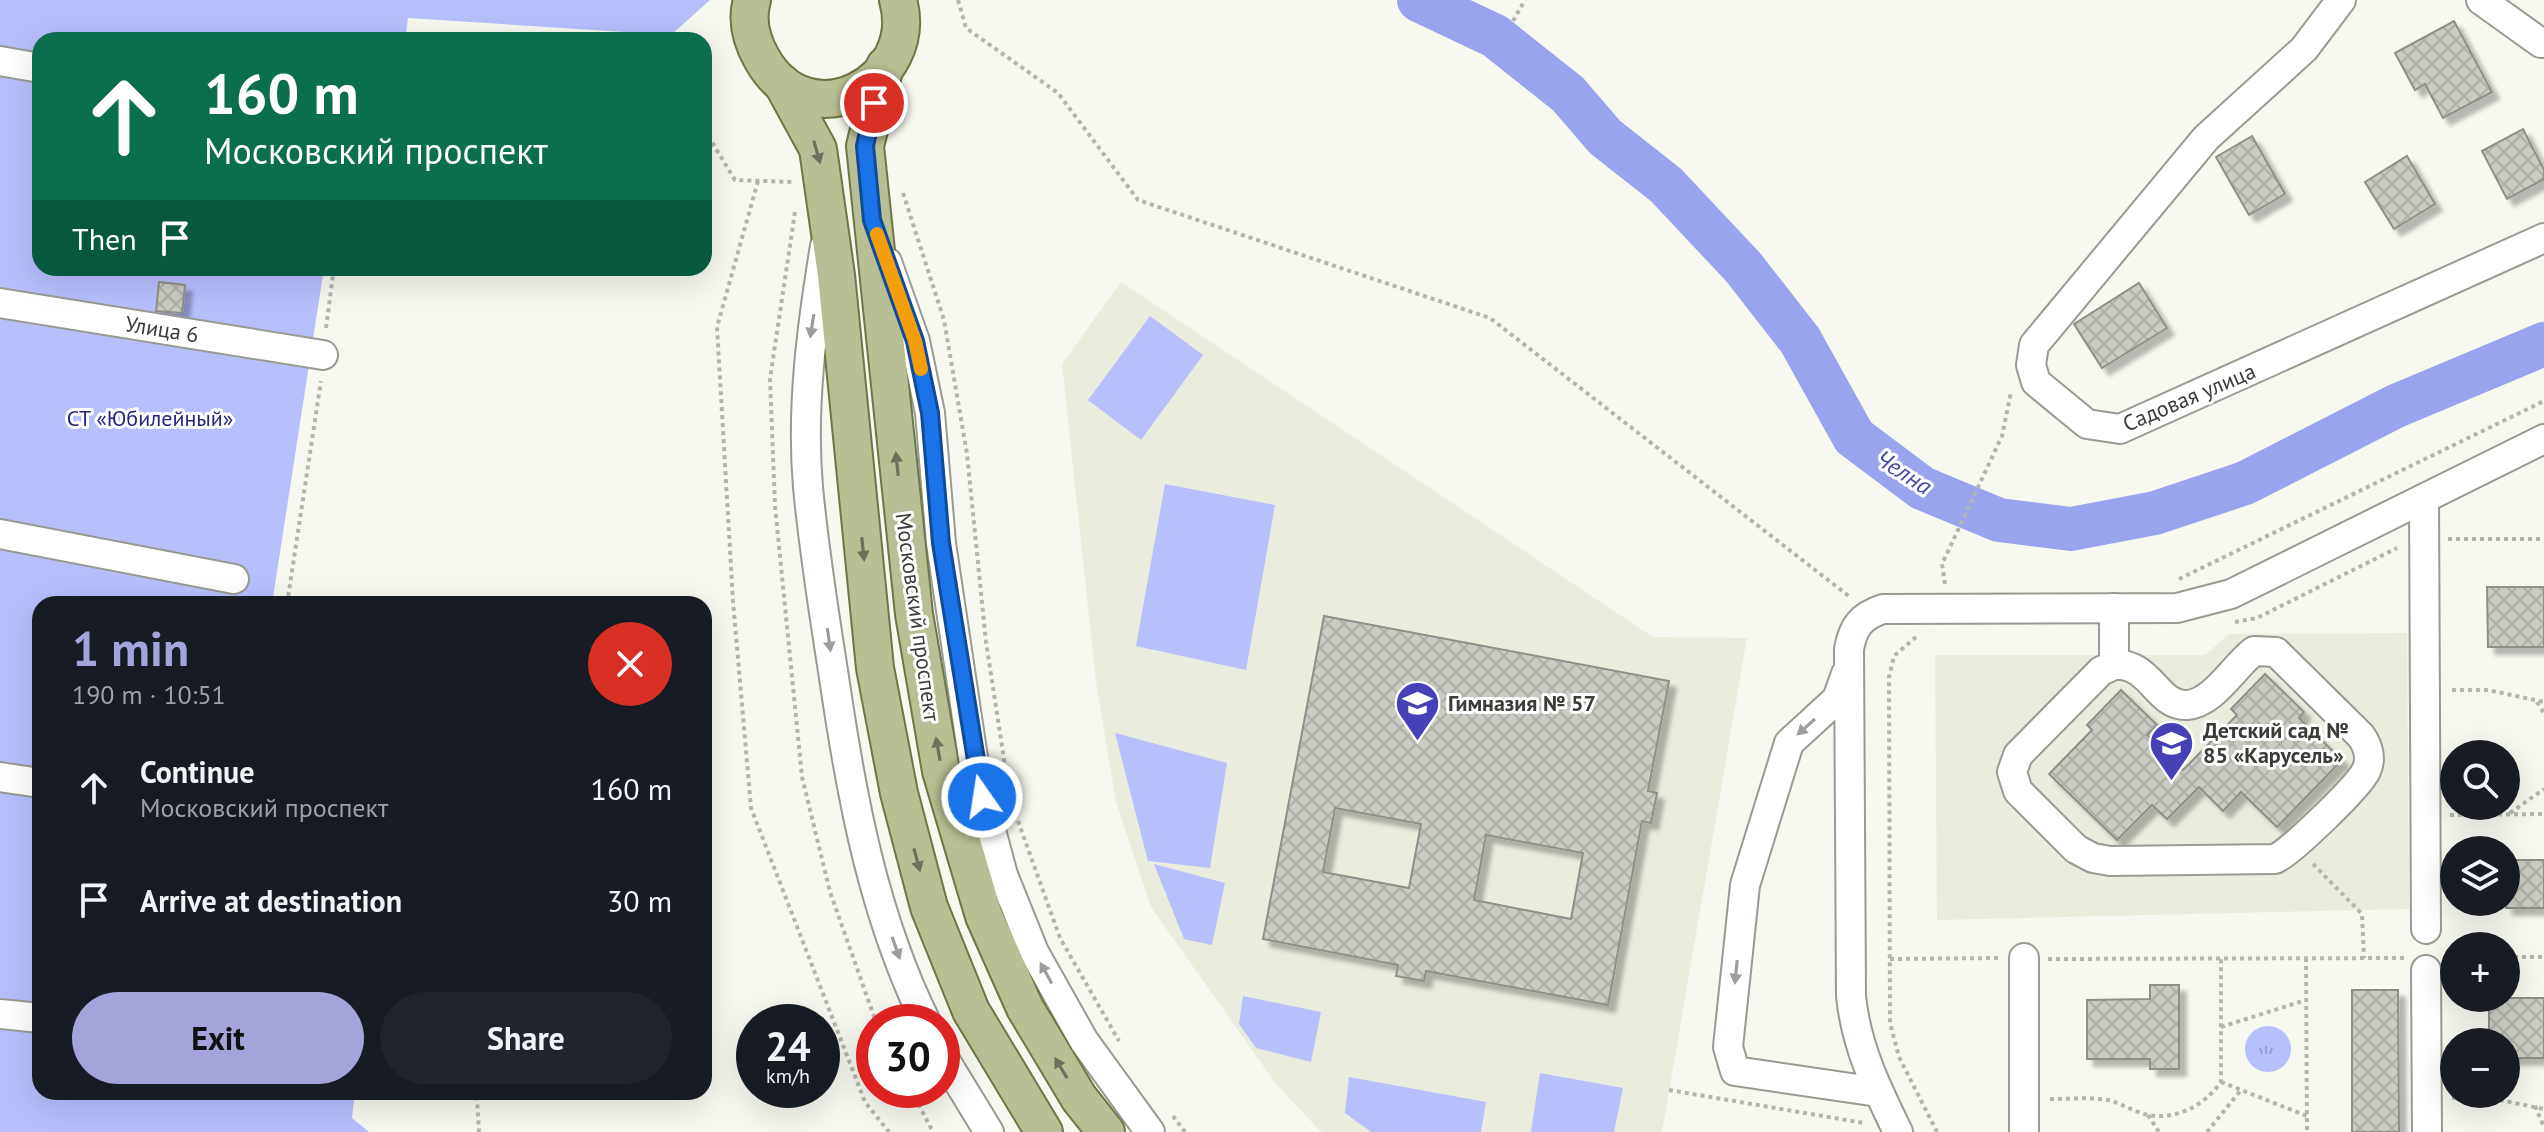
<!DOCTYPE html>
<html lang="en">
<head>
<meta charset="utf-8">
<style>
	:root { --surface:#171b24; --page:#20242c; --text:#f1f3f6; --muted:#9ea1a6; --accent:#a4a3da }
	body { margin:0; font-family:"PT Sans",sans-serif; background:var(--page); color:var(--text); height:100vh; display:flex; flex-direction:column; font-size:30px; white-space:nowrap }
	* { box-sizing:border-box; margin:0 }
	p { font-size:26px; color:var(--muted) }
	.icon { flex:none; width:44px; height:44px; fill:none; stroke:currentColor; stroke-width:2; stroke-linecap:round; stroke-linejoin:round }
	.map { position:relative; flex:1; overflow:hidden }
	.sheet { position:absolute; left:32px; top:596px; width:680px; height:504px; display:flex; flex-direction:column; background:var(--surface); border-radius:24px; box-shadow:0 8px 32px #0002 }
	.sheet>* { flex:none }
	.guide { position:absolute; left:32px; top:32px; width:680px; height:244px; border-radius:24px; box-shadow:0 8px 32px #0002; background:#0b6e4f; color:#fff; overflow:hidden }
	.buttons { position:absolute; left:2440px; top:740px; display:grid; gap:16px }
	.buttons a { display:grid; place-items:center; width:80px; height:80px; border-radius:50%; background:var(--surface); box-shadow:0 8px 32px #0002; font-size:40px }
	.speed { position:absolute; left:736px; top:1004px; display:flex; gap:16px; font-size:40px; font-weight:700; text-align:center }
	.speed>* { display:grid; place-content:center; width:104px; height:104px; border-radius:50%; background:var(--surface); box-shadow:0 8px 32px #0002; line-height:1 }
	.speed small { font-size:20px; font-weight:400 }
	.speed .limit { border:12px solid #d22; background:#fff; color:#111 }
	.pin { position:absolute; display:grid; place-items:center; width:68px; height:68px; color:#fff; margin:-34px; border:4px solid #fff; border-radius:50%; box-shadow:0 2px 8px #0007 }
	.me { position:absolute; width:88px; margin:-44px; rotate:347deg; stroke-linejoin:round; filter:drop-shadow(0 0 6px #0008) }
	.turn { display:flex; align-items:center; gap:28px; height:168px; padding:0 40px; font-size:36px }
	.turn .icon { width:104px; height:104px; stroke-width:2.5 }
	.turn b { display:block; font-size:56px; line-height:68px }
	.then { display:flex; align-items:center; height:76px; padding:0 40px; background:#0003; gap:16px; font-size:30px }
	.round { display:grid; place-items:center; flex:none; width:84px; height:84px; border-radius:42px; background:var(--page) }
	.head { display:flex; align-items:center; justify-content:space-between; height:136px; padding:0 40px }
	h1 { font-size:48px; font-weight:700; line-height:60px; color:var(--accent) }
	.button { display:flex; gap:16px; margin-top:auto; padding:16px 40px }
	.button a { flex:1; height:92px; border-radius:48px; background:var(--accent); color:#111; font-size:32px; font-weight:700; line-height:92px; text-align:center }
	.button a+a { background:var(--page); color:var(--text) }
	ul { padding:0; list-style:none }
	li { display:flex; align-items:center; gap:24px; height:112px; padding:0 40px }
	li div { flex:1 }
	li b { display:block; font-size:30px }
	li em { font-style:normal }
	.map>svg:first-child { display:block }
</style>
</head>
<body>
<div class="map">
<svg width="2544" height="1132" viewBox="0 0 2544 1132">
	<defs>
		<pattern id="grass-tufts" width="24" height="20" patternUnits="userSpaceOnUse" patternTransform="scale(2)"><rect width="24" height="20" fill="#b7bffd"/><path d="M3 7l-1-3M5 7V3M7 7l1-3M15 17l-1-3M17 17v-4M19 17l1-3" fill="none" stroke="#969cce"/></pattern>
		<pattern id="building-cross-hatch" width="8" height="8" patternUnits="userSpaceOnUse" patternTransform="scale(2)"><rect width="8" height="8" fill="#caccc3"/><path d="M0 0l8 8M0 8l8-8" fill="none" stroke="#aeb0a8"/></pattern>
		<filter id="shadow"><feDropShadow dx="7" dy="7" stdDeviation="2" flood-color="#0004"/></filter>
	</defs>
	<rect width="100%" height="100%" fill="#f7f8ef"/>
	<g fill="#eaedde">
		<path d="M1121 282 1653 637 1747 638 1662 1132H1321L1276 1084 1151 907 1116 802 1096 682 1062 364Z"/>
		<path d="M2407 633 2409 909 1937 920 1935 655H2205L2229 634Z"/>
	</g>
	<circle fill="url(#grass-tufts)" cx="2268" cy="1049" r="23"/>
	<g fill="#b7bffd">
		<path d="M0 0H710L671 35 408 18 405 40H40V268H324L272 604H40V1092H355L352 1118 369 1132H0Z"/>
		<path d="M1150 316 1203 355 1141 440 1088 400Z"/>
		<path d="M1165 484 1275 505 1246 670 1136 646Z"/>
		<path d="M1115 733 1227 763 1210 868 1148 861Z"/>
		<path d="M1154 864 1225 883 1212 945 1184 939Z"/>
		<path d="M1243 996 1321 1012 1311 1062 1256 1048 1239 1024Z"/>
		<path d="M1540 1073 1623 1088 1614 1132H1531Z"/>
		<path d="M1349 1077 1486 1102 1481 1132H1371L1345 1113Z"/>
	</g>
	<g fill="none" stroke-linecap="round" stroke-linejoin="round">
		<path stroke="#9aa3ee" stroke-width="44" d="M1419 0 1495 36 1568 94 1605 137 1666 185 1743 267 1800 340 1854 437 1922 488 1999 520 2071 529 2155 513 2245 483 2396 406 2544 344"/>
	</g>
	<g fill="url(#building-cross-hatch)" stroke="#8e9087" stroke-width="2" fill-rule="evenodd" filter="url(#shadow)">
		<path d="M2454 21 2492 92 2443 118 2425 84 2415 90 2395 53Z"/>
		<path d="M2523 129 2544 170V179L2507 199 2482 151Z"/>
		<path d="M2252 136 2285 194 2249 215 2216 157Z"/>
		<path d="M2407 156 2435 204 2394 229 2365 182Z"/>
		<path d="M159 282 185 285 182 313 156 311Z"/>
		<path d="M2139 283 2167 328 2102 368 2074 324Z"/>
		<path d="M2487 587H2544V647H2488Z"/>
		<path d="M1324 616 1669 681 1648 791 1657 793 1651 823 1642 821 1608 1005 1426 971 1424 981 1396 976 1398 965 1263 939ZM1335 808 1421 824 1409 888 1323 872ZM1486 835 1583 853 1571 919 1474 900Z"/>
		<path d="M2265 674 2304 712 2299 718 2342 760 2277 827 2241 792 2223 811 2199 787 2167 819 2152 805 2117 840 2049 774 2092 730 2087 725 2121 690 2157 725 2147 735 2183 770 2237 715 2231 709Z"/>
		<rect x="2506" y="860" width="38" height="48"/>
		<path d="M2150 985H2179V1069H2150V1059H2087V1000L2150 999Z"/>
		<path d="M2352 990H2398L2399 1132H2352Z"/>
		<path d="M2489 998H2544V1058H2506V1042H2489Z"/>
	</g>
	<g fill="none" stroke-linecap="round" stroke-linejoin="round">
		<defs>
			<g id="minor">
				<path d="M2341 0 2304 49 2206 138 2034 345 2031 365 2036 382 2087 424 2120 429 2544 238"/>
				<path d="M2481 0 2541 43"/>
				<path d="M0 61 40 68"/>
				<path d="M825 246C812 325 801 407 808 487 814 553 825 619 835 684 852 800 874 917 926 1022"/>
				<path d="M887 262 915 341 930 413 941 543 975 771 1003 875 1034 952 1084 1041 1150 1132"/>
				<path d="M0 303 323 355"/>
				<path d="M2424 499 2426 929"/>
				<path d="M0 534 234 579"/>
				<path d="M2114 608V665L2101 671 2018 755 2012 772 2018 791 2076 849 2093 858 2110 861 2275 859C2291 852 2358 787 2366 771 2372 759 2368 746 2361 736L2276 652 2254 651C2234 666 2214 703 2187 705 2157 707 2151 662 2114 665"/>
				<path d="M1846 674 1837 699 1789 743 1745 885 1728 1047 1735 1071 1878 1092"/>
				<path d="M0 777 40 783"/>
				<path d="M2024 958V1132"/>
				<path d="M2426 970 2427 1132"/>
				<path d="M0 1014 40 1018"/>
				<path d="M942 1055 989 1132"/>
				<path d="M1898 1132C1876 1087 1856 1046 1851 996L1849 649C1853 627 1861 616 1883 609L2177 608 2231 594 2544 439"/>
			</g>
			<g id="major">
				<path d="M752 0C746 21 751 40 762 59 809 142 921 82 898 0"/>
				<path d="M885 66 865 146 914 614 941 771 984 916 1025 1008 1079 1098 1106 1132"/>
				<path d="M782 83 818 149 836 275 875 668 899 793 929 907 971 1011 1044 1132"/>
			</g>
		</defs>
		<use href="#minor" stroke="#999b92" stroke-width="32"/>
		<use href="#major" stroke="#6f7645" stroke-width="40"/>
		<g stroke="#b5b5af" stroke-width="4" stroke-dasharray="4 4" stroke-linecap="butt">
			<path d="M958 0 966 28 1058 93 1138 200 1490 318 1850 597"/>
			<path d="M1513 21 1525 0"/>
			<path d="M704 129 735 180 793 182"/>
			<path d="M758 181 717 327 733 601 751 808 865 1102 889 1132"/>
			<path d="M903 193 944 320 967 454 986 642 1008 785"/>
			<path d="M795 212 770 379 775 506 802 777 830 892 876 1022"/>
			<path d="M326 328 334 268"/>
			<path d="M2448 539H2544"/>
			<path d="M2179 579 2544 401"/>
			<path d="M1945 584 1942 564 2002 436 2011 392"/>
			<path d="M287 604 321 381"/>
			<path d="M2235 622 2257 618 2397 548"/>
			<path d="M1916 637 1894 656 1889 677 1890 1023 1899 1057 1937 1132"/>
			<path d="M2452 690H2488L2544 702"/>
			<path d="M2537 702 2544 713"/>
			<path d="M2510 813 2544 789"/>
			<path d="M2450 815 2544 814"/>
			<path d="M1018 821 1060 938 1119 1041"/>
			<path d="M2313 864 2362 914 2364 958"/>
			<path d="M2506 957H2544"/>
			<path d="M2306 958 2307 1132"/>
			<path d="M1890 959 2000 958"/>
			<path d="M2048 959 2404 958"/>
			<path d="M2221 1027 2306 1000"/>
			<path d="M2221 1082 2307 1116"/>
			<path d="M911 1090 933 1132"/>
			<path d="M1669 1090 1864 1123"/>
			<path d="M469 1092 477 1099 479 1132"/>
			<path d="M2452 1098H2490L2544 1109"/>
			<path d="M2050 1099C2069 1099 2089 1097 2108 1100 2120 1103 2131 1110 2144 1114 2174 1122 2204 1106 2221 1082V958"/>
			<path d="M2535 1106 2544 1127"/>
			<path d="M2148 1115 2159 1132"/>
			<path d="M1173 1116 1185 1132"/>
			<path d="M2207 1132 2241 1090"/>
		</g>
		<use href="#minor" stroke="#fff" stroke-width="28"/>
		<use href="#major" stroke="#b9bf94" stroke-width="36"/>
	</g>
	<defs><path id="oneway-solid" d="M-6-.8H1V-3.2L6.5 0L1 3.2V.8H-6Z" transform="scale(2)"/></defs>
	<g fill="#6d705d">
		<use href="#oneway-solid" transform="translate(817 152) rotate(74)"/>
		<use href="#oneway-solid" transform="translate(897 464) rotate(-96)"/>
		<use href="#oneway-solid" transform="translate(863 549) rotate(84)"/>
		<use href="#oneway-solid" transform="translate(938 749) rotate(-100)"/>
		<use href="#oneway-solid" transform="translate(917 860) rotate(75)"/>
		<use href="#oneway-solid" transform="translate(1061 1068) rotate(-121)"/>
	</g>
	<g fill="#9d9d9c">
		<use href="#oneway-solid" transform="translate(812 326) rotate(99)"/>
		<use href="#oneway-solid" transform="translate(829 640) rotate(82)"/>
		<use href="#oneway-solid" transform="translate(1806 727) rotate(138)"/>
		<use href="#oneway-solid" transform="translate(896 948) rotate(71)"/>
		<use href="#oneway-solid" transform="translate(1736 972) rotate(96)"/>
		<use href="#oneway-solid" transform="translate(1046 973) rotate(-119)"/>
	</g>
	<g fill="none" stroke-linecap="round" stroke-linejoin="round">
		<defs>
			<path id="route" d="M874 103 865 146 872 220 915 341 930 413 941 543 982 797"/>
		</defs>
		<use href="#route" stroke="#114b97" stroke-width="20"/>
		<use href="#route" stroke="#1a73e8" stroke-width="14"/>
		<path stroke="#f59e0b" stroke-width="14" d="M877 234 915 341 921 369"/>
	</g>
	<defs>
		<symbol id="school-pin" viewBox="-11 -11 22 30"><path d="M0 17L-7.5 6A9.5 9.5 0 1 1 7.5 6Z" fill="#4641b7" stroke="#fff"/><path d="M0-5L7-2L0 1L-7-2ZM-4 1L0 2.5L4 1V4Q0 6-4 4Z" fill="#fff"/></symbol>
	</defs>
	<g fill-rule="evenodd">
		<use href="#school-pin" x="1392" y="678" width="51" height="69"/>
		<use href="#school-pin" x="2146" y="718" width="51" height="69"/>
	</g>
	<g text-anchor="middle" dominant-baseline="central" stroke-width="6" stroke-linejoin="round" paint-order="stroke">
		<g font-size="22" fill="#3b3b38" stroke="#fff">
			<text transform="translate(162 329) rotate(9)">Улица 6</text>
			<text transform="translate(2189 397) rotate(-23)">Садовая улица</text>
			<text transform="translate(918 617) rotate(82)">Московский проспект</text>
		</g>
		<g font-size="22" fill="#292479" stroke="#fff">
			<text x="150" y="418">СТ «Юбилейный»</text>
		</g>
		<g font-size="22" font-weight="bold" fill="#3b3b38" stroke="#fff" text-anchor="start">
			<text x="1448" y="703">Гимназия № 57</text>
			<text x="2203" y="730">Детский сад №<tspan x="2203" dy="25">85 «Карусель»</tspan></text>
		</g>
		<g font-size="24" font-style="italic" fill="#494ba3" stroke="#fff">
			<text transform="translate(1904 472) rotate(33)">Челна</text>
		</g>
	</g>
</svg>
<div class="buttons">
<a><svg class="icon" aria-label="search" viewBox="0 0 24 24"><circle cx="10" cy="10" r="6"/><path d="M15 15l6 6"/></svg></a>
<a><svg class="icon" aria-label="layers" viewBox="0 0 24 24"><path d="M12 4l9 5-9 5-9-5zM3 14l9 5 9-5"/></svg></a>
<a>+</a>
<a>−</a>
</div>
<div class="speed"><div>24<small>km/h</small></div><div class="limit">30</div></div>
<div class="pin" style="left:874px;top:103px;background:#d93025"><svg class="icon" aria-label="arrive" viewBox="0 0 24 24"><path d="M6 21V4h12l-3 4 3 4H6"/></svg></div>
<svg class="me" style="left:982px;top:797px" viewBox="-20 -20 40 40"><circle r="17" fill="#1a73e8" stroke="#fff" stroke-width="3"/><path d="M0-11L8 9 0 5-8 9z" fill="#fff"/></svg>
<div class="guide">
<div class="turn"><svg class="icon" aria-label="ahead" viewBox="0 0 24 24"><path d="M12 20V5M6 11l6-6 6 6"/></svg><div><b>160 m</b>Московский проспект</div></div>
<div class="then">Then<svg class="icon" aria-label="arrive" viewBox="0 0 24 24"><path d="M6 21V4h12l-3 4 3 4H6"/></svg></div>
</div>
<section class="sheet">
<div class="head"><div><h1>1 min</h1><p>190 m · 10:51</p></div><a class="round" style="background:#d93025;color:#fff"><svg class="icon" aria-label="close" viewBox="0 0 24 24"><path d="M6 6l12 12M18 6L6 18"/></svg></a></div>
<ul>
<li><svg class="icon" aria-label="ahead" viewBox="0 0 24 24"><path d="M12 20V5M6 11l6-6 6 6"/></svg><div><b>Continue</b><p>Московский проспект</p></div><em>160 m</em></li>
<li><svg class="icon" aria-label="arrive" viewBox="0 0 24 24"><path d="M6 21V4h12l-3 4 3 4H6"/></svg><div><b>Arrive at destination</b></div><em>30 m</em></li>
</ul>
<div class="button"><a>Exit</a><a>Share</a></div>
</section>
</div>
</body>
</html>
